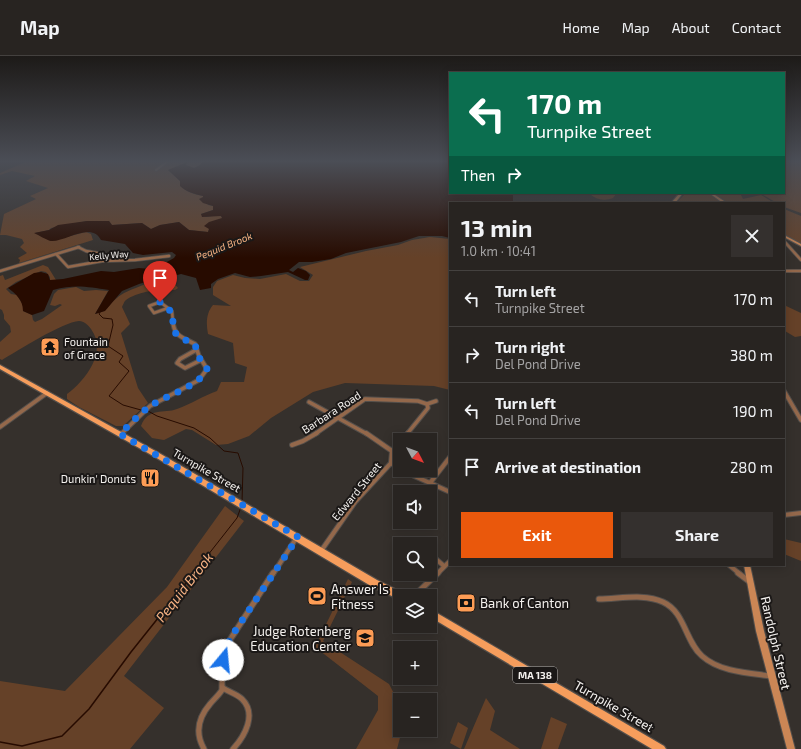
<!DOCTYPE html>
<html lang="en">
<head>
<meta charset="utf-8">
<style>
	:root { --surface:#282421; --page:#34302e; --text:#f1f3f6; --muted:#a5a4a5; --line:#44413f; --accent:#ea580c }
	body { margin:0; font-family:"Exo 2",sans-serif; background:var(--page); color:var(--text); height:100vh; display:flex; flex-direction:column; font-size:15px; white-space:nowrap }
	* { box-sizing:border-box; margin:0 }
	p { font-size:13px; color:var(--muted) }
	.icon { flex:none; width:22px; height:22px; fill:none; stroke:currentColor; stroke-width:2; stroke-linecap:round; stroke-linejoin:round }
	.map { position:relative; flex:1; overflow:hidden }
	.panel { position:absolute; left:449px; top:146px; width:336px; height:364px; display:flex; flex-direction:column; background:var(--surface); border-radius:0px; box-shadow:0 2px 10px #0003,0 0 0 1px var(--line) }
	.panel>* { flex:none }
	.guide { position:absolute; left:449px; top:16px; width:336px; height:122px; border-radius:0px; box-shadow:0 2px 10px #0003,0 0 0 1px var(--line); background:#0b6e4f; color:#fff; overflow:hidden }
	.needle { width:26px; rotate:131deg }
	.tools { position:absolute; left:393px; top:377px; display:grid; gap:8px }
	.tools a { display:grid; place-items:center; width:44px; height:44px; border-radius:0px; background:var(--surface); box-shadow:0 2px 10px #0003,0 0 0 1px var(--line); font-size:20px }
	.pin { position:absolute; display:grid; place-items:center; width:34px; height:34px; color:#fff; margin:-41px -17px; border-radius:50% 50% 50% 0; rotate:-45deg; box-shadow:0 0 4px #0007 }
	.pin .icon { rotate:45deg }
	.me { position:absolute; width:44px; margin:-22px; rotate:17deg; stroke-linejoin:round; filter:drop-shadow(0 0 3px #0008) }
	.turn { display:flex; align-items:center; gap:14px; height:84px; padding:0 12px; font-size:18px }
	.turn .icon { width:52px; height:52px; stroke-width:2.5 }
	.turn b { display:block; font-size:28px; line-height:34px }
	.then { display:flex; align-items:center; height:38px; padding:0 12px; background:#0003; gap:8px; font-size:15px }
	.round { display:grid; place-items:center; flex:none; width:42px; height:42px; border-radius:0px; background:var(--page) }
	.summary { display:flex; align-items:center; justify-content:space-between; height:68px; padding:0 12px }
	h1 { font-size:24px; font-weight:700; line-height:30px }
	.primary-button { display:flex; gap:8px; margin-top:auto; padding:8px 12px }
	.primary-button a { flex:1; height:46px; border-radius:0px; background:var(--accent); color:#fff; font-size:16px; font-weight:700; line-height:46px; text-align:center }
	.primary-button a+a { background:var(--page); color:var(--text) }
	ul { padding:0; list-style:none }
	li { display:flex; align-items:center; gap:12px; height:56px; padding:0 12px; border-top:1px solid var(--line) }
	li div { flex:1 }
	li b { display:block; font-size:15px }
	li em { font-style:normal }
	header { display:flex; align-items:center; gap:24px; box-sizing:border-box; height:56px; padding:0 20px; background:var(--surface); border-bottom:1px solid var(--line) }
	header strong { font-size:19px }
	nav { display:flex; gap:22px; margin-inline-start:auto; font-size:14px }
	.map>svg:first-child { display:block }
</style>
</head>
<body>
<header>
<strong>Map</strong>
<nav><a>Home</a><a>Map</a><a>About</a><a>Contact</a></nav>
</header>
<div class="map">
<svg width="801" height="693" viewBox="0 0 801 693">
	<rect width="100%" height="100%" fill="#35302c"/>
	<g fill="#654128">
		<path d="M28 105H203L200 109 194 112 185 109 168 114 180 125V128C184 136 194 138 203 140L208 149 213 150V154L201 158 206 161 219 159 223 162 209 173 208 176 189 174 179 166 160 169 151 173 142 167 112 169 109 165H87L51 172 49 174 35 177 51 185 86 176 91 178 93 184 19 207 20 204 18 202 27 197 20 191 24 187 22 183 6 179H0L4 158 36 143 30 140 48 132 26 125 35 120 12 115 0 119V117Z"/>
		<path d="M784 105H801V157L784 151V147H777L760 137H784Z"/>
		<path d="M588 137H617L613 142C605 145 596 144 590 138L587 139Z"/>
		<path d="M686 137H708L724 147H676Z"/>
		<path d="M713 137H740L743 143 761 139 774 147H728Z"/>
		<path d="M784 153 801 160V188L784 178Z"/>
		<path d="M430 181 450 183V334L434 330 345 327 313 336 271 362 249 380 228 388 216 389 192 374 186 373 164 384 152 382 141 370C148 351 164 358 177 353 191 348 203 340 217 335L221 326H244L247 311 235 307 233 287 208 278C206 268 206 257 213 249L231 250 213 239V231L217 225 233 219 245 222 260 223 286 218 300 225H309L313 219 300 211 366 195 398 189 412 184Z"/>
		<path d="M43 209 48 211 56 224H50V221L46 216 41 215 16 226 6 233 11 238 17 239 23 249V255L32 259 33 264 35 266 42 263 62 249 60 248 55 250 50 249 54 238 58 234 76 231 84 235 96 234 108 235 95 258C111 254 106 250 117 242 121 238 128 235 133 233 147 228 167 216 178 232L175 234 165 233 160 235C153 233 131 239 125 245 124 246 123 249 122 251L130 268 121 277 138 332 148 347 123 370H116L79 351 67 343V338C85 325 108 296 91 273 88 269 84 265 79 265 63 266 17 295 2 304L0 303V286L11 276 10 270 4 263V259L2 254 0 253V220L3 219 5 224Z"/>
		<path d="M784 249 801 257V280L795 281 785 275Z"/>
		<path d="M225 450 244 465 124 620 164 652 130 693H0V625L65 635 167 531Z"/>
		<path d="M784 483 801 487V505L784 498Z"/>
		<path d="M348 523 352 526 323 585 389 628 400 649V674H402L397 693H356L378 654V640L315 591Z"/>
		<path d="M486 642 495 655 490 674 520 693H464Z"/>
		<path d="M551 661 567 668 558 693H541Z"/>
		<path d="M458 666 468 672 461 693 450 687Z"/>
	</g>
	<path fill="#270b00" d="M203 105H450V137H513V147H450V182L442 180H419L401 186 346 197 331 203 312 206H299L289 214 293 216 298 212 306 215 310 219 308 224H305L288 216 261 220 250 221 235 217 218 223 211 228V232L200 234 196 222 181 218 170 221 164 225H149L139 228 122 235 105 255 95 258 109 234C87 231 76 228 53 234L44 255 32 259 23 255C23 244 16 238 8 232L34 217 41 216 48 218 50 224 63 223 101 215 114 216 139 212 150 213 164 210 165 207 174 202 176 199 172 196 143 199 133 197 125 188 101 184C91 165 66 186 51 185 46 184 39 179 34 177L49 174 58 169 87 165H109L112 169 142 167 151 173 160 169 179 166 189 174 208 176 209 173 204 170 209 166 222 162 221 160 202 161 201 158 213 154V150L203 147 199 143 203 141V140C195 138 186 136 180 130V125L168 114 187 106 186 109 194 112 200 109Z"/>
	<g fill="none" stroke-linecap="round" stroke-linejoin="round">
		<g stroke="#270b00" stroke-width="1">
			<path d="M100 256 99 258 103 262 112 263 113 269 108 290 123 300 119 306 129 315 109 340 123 349 141 354"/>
			<path d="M148 355 157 360 194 372 210 382 224 395 238 397 243 412 242 446"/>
			<path d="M193 518 237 462 241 451"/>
		</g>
		<path stroke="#270b00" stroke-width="1.5" d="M0 686 22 690 62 680 89 653 131 596 194 517"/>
		<defs>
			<path id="street-far4" d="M156 114 168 105"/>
			<g id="street-far3">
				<path d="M784 185 801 204"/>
				<path d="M78 191 86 195 108 199 107 204"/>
				<path d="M56 198 68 211 102 205 135 204 169 200"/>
				<path d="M0 215 79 191"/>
				<path d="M784 215H801"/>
				<path d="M160 246 168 252 154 257 149 250Z"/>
				<path d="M168 252 172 255 173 266"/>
			</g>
			<g id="street-far2">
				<path d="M196 294 180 303 177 307 185 312 201 304"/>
				<path d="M784 335 801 364"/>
				<path d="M309 346 367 378"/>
				<path d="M0 371 47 337"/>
				<path d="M121 378 150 350 199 324 207 313 199 300 195 288C184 282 173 280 173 265"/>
				<path d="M315 378 365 343 418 345 427 348"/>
				<path d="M407 378 428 352 427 348 436 345"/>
			</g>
			<g id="street-far1">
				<path d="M366 377 392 395"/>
				<path d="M120 378 122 377"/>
				<path d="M401 384 408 377"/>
				<path d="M292 389 303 385 317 377"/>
				<path d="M391 407 400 414"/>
				<path d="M401 414 450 436"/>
				<path d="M430 427 450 401"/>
				<path d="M784 459 801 457"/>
				<path d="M321 495 355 446 391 407 392 395 400 385"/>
				<path d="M430 498 444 510"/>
				<path d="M729 509 740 518"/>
				<path d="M273 518 297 481"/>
				<path d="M437 518 450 505"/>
			</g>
			<g id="street">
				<path d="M738 517 750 526"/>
				<path d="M414 540 438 517"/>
				<path d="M599 543C619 543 644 537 663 546 685 556 685 585 702 600 720 616 748 617 771 620"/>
				<path d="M223 632C229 636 237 638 242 643 257 658 245 680 233 693"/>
				<path d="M204 693C195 677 198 662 210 648 214 643 219 639 222 634V611L228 587 273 517"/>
			</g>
			<g id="secondary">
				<path d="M680 137H683L675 147H671Z"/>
				<path d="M709 137H712L727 147H723Z"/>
				<path d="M784 179 801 188V190L784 181Z"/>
				<path d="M744 509H750L764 575 795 693H787L756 575Z"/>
			</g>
			<g id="primary">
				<path d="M0 309 159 397 377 524 403 537 404 540H400V544L371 530 155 401 0 313Z"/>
				<path d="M430 553 664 690 666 693H652L430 561Z"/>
			</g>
		</defs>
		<use href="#street-far4" stroke="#544f4b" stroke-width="3"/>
		<use href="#street-far3" stroke="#544f4b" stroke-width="4"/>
		<use href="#street-far2" stroke="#544f4b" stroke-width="5.5"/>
		<use href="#street-far1" stroke="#544f4b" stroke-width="6"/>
		<use href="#street" stroke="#544f4b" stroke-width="7"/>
		<use href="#secondary" stroke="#544f4b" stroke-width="2"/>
		<use href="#primary" stroke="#544f4b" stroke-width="2.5"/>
		<use href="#street-far4" stroke="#94684b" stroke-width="2"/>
		<use href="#street-far3" stroke="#94684b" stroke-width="2.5"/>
		<use href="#street-far2" stroke="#94684b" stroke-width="3.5"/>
		<use href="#street-far1" stroke="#94684b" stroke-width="4"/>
		<use href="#street" stroke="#94684b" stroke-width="5"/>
		<use href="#secondary" fill="#cb8655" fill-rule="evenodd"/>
		<use href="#primary" fill="#f69d5c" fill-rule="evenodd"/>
	</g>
	<linearGradient id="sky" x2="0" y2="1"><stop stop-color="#1d1a18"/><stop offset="0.52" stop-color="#4b4e56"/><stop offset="1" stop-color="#4b4e56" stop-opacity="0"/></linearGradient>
	<rect width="801" height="202" fill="url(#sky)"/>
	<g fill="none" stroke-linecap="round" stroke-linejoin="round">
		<path stroke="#1a73e8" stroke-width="7" stroke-dasharray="0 12.6" d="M160 246 173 257C173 267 171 278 183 283 187 285 191 286 195 288L198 300 207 313C200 330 165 340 150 350 139 358 129 369 120 378L298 481 233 578 227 589 223 604"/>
	</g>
	<defs>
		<symbol id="temple-square" viewBox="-11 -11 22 22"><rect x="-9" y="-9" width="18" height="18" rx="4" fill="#fd9c55" stroke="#1b1817"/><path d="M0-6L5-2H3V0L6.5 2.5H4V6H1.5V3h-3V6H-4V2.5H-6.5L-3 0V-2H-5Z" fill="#111"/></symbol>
		<symbol id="restaurant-square" viewBox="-11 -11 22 22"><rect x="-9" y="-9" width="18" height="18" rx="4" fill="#fd9c55" stroke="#1b1817"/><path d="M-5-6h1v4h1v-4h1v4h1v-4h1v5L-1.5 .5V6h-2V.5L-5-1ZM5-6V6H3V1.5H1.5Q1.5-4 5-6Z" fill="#111"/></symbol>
		<symbol id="stadium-square" viewBox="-11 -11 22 22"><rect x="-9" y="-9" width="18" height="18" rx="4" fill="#fd9c55" stroke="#1b1817"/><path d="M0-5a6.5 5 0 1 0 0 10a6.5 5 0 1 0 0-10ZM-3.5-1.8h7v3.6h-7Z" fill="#111"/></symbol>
		<symbol id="bank-square" viewBox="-11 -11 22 22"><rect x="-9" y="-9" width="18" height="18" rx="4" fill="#fd9c55" stroke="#1b1817"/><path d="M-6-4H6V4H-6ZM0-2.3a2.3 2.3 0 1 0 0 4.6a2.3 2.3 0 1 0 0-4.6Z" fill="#111"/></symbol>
		<symbol id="school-square" viewBox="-11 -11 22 22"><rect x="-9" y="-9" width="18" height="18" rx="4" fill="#fd9c55" stroke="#1b1817"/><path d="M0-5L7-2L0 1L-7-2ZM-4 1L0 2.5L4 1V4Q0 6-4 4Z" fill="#111"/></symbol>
	</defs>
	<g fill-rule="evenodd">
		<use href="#temple-square" x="39" y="280" width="22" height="22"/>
		<use href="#restaurant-square" x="139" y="411" width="22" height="22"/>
		<use href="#stadium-square" x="306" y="529" width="22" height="22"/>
		<use href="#bank-square" x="455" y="536" width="22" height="22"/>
		<use href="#school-square" x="354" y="571" width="22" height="22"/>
	</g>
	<g text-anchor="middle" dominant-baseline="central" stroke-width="4" stroke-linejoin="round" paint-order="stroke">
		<g font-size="9" fill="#f4f1ee" stroke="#1b1817">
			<text transform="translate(109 199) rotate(-5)">Kelly Way</text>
		</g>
		<g font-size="10" font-style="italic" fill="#f6b283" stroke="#1b1817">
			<text transform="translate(224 190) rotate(-22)">Pequid Brook</text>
		</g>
		<rect fill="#1b1817" stroke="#b3b0ae" stroke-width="1" x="513" y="611" width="44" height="16" rx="3"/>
		<g font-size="10" font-weight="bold" fill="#f4f1ee">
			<text x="535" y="619">MA 138</text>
		</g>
		<g font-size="11" fill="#f4f1ee" stroke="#1b1817" text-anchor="start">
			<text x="64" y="285">Fountain<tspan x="64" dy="13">of Grace</tspan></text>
			<text x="136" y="422" text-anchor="end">Dunkin' Donuts</text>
		</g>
		<g font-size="11" fill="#f4f1ee" stroke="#1b1817">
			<text transform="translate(331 356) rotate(-33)">Barbara Road</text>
			<text transform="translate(207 414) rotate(30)">Turnpike Street</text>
			<text transform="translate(356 435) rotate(-51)">Edward Street</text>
		</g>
		<g font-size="13" fill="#f4f1ee" stroke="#1b1817" text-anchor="start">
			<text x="331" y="533">Answer Is<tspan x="331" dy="15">Fitness</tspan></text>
			<text x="480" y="547">Bank of Canton</text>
			<text x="351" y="575" text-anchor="end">Judge Rotenberg<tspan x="351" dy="15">Education Center</tspan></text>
		</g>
		<g font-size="13" fill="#f4f1ee" stroke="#1b1817">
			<text transform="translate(776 587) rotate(77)">Randolph Street</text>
			<text transform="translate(614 650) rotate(30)">Turnpike Street</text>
		</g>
		<g font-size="14" font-style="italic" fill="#f6b283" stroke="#1b1817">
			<text transform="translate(184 531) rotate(-52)">Pequid Brook</text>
		</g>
	</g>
</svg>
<div class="tools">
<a><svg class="needle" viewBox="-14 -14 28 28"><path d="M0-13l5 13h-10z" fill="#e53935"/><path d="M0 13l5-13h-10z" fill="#a5a4a5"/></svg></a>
<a><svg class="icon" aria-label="sound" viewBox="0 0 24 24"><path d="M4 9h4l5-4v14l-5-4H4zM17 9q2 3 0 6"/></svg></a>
<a><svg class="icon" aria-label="search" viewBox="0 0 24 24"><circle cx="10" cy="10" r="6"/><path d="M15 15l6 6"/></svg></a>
<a><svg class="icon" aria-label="layers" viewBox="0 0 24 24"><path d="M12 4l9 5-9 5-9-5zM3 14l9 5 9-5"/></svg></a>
<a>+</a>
<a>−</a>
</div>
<div class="pin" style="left:160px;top:246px;background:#d93025"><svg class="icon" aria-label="arrive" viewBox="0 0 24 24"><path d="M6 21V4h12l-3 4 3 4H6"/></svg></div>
<svg class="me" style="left:223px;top:604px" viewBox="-20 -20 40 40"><circle r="19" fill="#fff"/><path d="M0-13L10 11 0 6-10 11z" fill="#1a73e8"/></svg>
<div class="guide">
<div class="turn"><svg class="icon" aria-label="left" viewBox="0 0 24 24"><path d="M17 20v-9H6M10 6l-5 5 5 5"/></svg><div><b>170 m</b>Turnpike Street</div></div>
<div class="then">Then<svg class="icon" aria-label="right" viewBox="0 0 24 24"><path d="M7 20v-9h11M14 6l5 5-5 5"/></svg></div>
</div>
<section class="panel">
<div class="summary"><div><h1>13 min</h1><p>1.0 km · 10:41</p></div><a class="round"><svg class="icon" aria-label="close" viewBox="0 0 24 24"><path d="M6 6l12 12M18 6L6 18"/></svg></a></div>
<ul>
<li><svg class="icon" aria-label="left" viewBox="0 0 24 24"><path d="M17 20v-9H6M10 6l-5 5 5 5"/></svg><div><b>Turn left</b><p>Turnpike Street</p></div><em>170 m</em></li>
<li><svg class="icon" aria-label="right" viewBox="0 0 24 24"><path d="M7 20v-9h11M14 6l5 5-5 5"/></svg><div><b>Turn right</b><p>Del Pond Drive</p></div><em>380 m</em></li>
<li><svg class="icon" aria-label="left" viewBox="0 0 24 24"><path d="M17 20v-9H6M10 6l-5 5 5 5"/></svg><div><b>Turn left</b><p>Del Pond Drive</p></div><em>190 m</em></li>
<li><svg class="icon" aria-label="arrive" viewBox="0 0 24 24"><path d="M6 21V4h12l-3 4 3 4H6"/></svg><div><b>Arrive at destination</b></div><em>280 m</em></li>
</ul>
<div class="primary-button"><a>Exit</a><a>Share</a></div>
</section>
</div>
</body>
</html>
